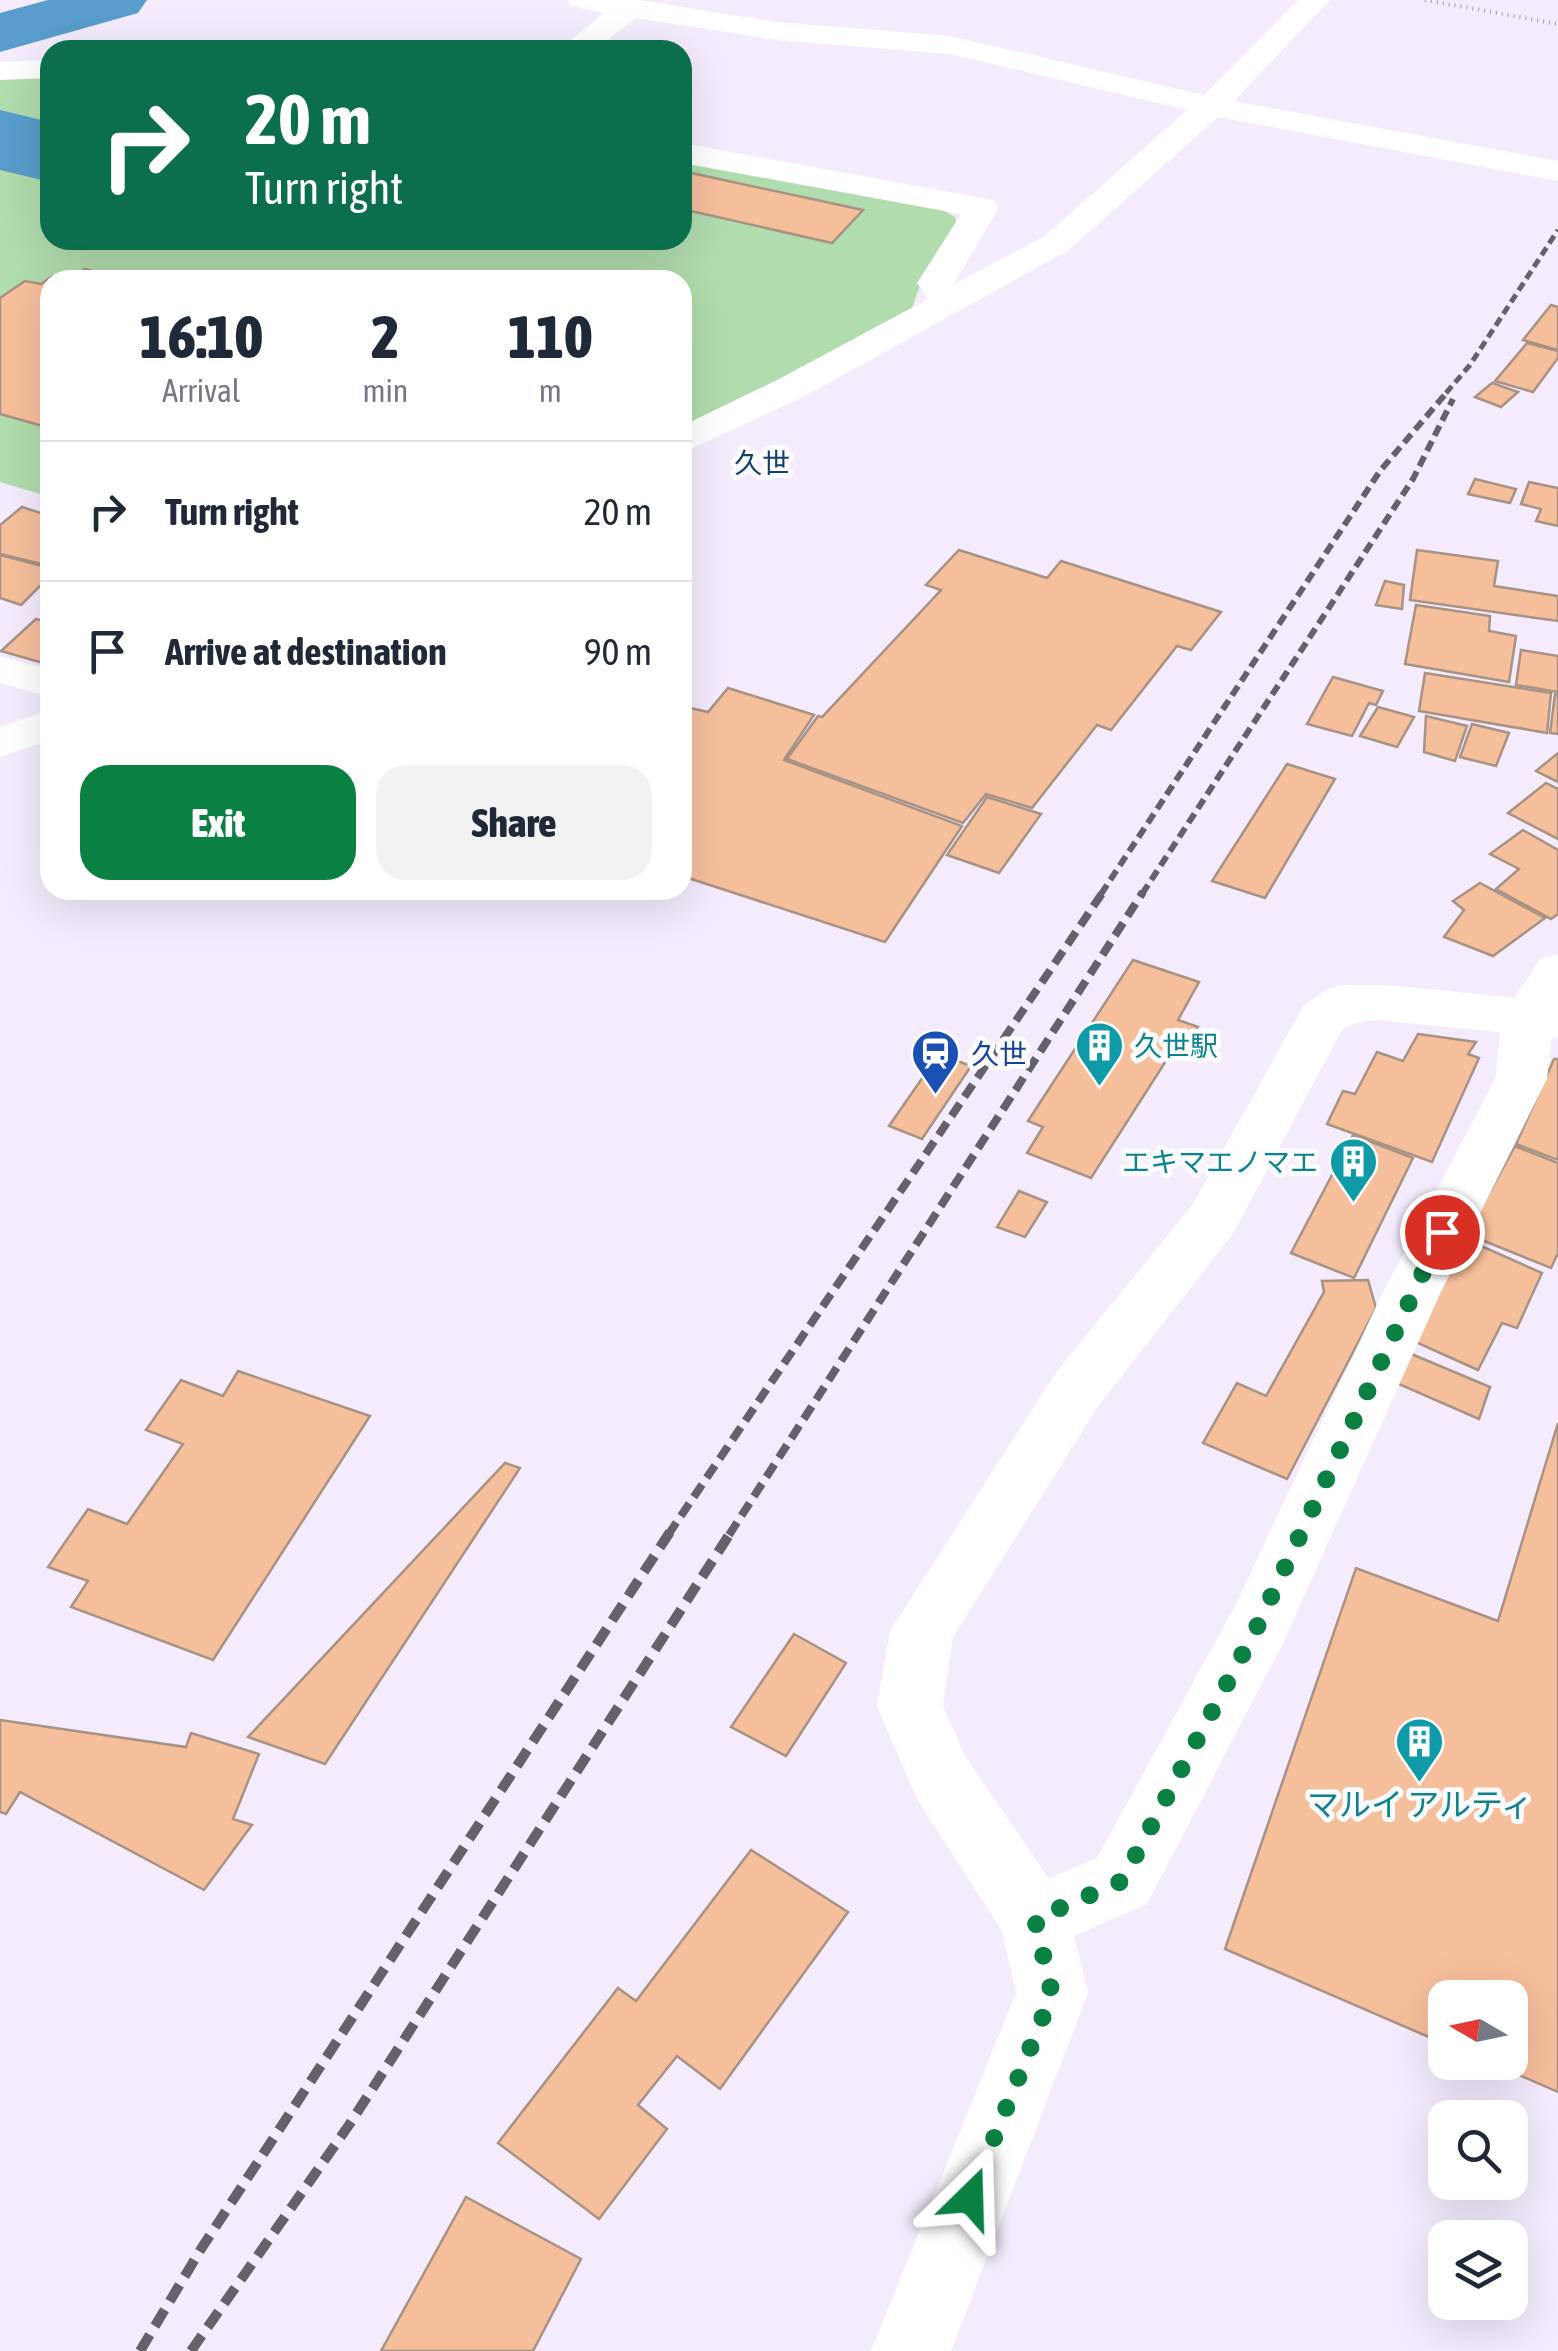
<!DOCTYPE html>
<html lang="en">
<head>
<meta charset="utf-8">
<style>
	:root { --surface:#fff; --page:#f2f2f3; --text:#1f2937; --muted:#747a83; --line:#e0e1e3; --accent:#0b8043 }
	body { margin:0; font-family:"Asap Condensed","Noto Sans JP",sans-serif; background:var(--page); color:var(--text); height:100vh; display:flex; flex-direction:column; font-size:38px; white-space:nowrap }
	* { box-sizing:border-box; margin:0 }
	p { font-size:32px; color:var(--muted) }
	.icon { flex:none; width:55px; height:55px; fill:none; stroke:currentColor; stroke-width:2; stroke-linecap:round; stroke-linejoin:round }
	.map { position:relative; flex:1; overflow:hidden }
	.side { position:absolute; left:40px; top:270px; width:652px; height:630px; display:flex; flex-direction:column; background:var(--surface); border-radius:30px; box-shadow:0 10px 40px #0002 }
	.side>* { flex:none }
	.banner { position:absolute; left:40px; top:40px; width:652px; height:210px; border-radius:30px; box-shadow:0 10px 40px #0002; background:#0b6e4f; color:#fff; overflow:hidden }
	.needle { width:65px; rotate:279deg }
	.tools { position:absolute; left:1428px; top:1980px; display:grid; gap:20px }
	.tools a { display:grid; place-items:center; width:100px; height:100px; border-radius:20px; background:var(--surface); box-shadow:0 10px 40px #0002; font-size:50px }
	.pin { position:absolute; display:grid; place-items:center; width:85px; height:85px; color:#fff; margin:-42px; border:5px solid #fff; border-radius:50%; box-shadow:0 2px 10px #0007 }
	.me { position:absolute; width:110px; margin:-55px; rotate:22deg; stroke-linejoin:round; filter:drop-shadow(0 0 8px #0008) }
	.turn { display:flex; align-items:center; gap:35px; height:210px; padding:0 40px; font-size:45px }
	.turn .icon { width:130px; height:130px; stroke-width:2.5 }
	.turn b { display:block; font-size:70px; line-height:85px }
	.eta { display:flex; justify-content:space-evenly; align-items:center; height:170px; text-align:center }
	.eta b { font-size:60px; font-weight:800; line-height:70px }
	.primary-button { display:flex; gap:20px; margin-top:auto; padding:20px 40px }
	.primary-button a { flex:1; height:115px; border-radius:30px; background:var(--accent); color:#fff; font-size:40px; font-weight:800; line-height:115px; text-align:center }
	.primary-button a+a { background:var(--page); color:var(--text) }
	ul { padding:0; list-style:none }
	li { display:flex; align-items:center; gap:30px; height:140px; padding:0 40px; border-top:2px solid var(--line) }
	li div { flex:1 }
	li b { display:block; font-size:38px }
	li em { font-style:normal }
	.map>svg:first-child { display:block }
</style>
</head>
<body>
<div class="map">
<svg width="1558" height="2351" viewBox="0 0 1558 2351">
	<rect width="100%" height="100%" fill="#f4ebfc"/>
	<path fill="#b1dcad" d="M50 75V240H682L683 161 939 208 955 217 957 224 923 277 910 314 683 429 682 280H50V497L0 482V79Z"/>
	<path fill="#589dcb" d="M0 110 50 122V182L0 170Z"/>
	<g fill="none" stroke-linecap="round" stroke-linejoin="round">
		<path fill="#589dcb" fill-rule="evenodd" d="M48 0H147L138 13 0 52V13Z"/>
	</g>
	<g fill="#f6bf9c" stroke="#a79284" stroke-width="2.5">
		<path d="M682 171 863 210 832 243 682 209Z"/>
		<path d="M85 269 126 280H72Z"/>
		<path d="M53 276 70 280H50V428L0 414V298L25 281 41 284Z"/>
		<path d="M1551 305 1558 307V350L1523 340Z"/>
		<path d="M1527 343 1558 351V358L1533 392 1495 381Z"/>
		<path d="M1492 383 1518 392 1501 407 1475 397Z"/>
		<path d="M1475 479 1516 489 1510 503 1468 494Z"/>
		<path d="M1529 482 1558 488V526L1536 521 1541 509 1521 504Z"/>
		<path d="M22 507 50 516V566L0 554V525Z"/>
		<path d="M959 550 1047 578 1061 561 1221 612 1191 650 1177 646 1111 730 1097 725 1032 808 986 794 963 823 787 759 818 716 822 717 941 590 926 585Z"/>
		<path d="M1417 550 1498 561 1494 586 1558 596V621L1410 600Z"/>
		<path d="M0 555 50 568V576L21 605 0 598Z"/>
		<path d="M1385 581 1404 585 1402 609 1376 605Z"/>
		<path d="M1416 605 1490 616 1489 631 1516 636 1509 682 1405 664Z"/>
		<path d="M36 619 50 623V665L1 651Z"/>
		<path d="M1521 650 1558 656V692L1516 685Z"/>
		<path d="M1425 673 1551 693 1547 733 1419 711Z"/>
		<path d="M1333 677 1383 691 1376 705 1369 703 1352 736 1307 724Z"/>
		<path d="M728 688 814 715 784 760 962 826 885 942 682 876V706L708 712Z"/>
		<path d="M1555 694H1558V734L1550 733Z"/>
		<path d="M1378 707 1414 717 1397 747 1360 736Z"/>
		<path d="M1426 716 1467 726 1455 761 1424 752Z"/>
		<path d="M1472 724 1509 733 1496 766 1460 757Z"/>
		<path d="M1558 753V782L1536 771Z"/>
		<path d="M1287 764 1335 779 1265 898 1212 881Z"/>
		<path d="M1546 783 1558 789V839L1508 813Z"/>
		<path d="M987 797 1041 814 999 873 947 855Z"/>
		<path d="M1523 830 1558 850V914L1551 919 1496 889 1519 869 1490 854Z"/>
		<path d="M1480 883 1545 918 1493 956 1444 937 1464 910 1453 901Z"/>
		<path d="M1133 960 1199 982 1178 1020 1198 1027 1179 1056 1171 1053 1091 1178 1027 1153 1043 1127 1028 1121Z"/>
		<path d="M1418 1034 1476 1042 1468 1054 1479 1058 1432 1162 1327 1124 1343 1091 1355 1094 1377 1052 1403 1061Z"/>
		<path d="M939 1054 971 1066 922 1139 889 1126Z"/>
		<path d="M1554 1059H1558V1160L1516 1144Z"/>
		<path d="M1353 1135 1413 1158 1354 1278 1291 1253Z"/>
		<path d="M1515 1146 1558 1163V1253L1551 1268 1467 1234Z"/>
		<path d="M1019 1191 1047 1202 1025 1237 997 1227Z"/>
		<path d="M1463 1238 1542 1273 1517 1328 1502 1323 1478 1370 1411 1340Z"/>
		<path d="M1368 1280 1376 1308 1287 1479 1203 1443 1237 1383 1266 1396 1324 1292 1322 1281Z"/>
		<path d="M1409 1353 1490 1387 1479 1419 1394 1382Z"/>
		<path d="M238 1371 370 1416 213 1660 71 1607 88 1581 48 1567 88 1509 127 1524 183 1444 146 1430 181 1380 223 1396Z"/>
		<path d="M1558 1423V2092L1489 2062H1510V1998H1445V2044L1225 1949 1356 1568 1498 1621Z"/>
		<path d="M505 1463 520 1468 325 1764 248 1737Z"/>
		<path d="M794 1634 846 1663 786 1756 731 1727Z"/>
		<path d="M0 1720 186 1747 191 1733 259 1754 233 1819 252 1825 204 1890 20 1792 6 1814 0 1812Z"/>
		<path d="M751 1850 848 1912 720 2089 677 2056 638 2105 667 2129 599 2219 498 2143 618 1988 636 2001Z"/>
		<path d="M466 2197 581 2259 533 2351H381Z"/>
	</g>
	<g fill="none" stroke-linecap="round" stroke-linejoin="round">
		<path stroke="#a49eab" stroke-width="4" stroke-dasharray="1 5" stroke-linecap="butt" d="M1425 0 1558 24"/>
		<g fill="#fff" fill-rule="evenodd">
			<path d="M567 0H639L777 22 950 36 1204 95 1298 0H1330L1234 101 1558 161V181L1218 117 1069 250 807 395 682 453V426L779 379 928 299 917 283 961 214 682 163V143L994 200 999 207 954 284 1045 236 1187 110 950 54 777 40 636 18 594 50H558L604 13 571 6Z"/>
			<path d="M50 60V78L0 80V62Z"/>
			<path d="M0 656 50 670V697L0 683Z"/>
			<path d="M50 710V740L0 757V727Z"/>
			<path d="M1558 954V1011L1554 1018 1547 1079 1440 1294 1282 1645 1147 1904 1035 1953 1010 1943 1000 1919 1010 1895 1097 1858 1235 1606 1382 1294 1495 1079 1502 1017 1540 959Z"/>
		</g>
		<path fill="#fff" fill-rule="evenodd" d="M1344 985H1386L1404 990 1412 1003 1404 1016C1382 1022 1360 1017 1342 1030L1233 1234 1099 1405 953 1637 943 1706 965 1756 1060 1895 1070 1919 1088 1993 951 2351H871L1016 1993 1002 1931 917 1799 877 1706 890 1631 1057 1371 1193 1204 1304 1005 1326 990Z"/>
		<path fill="#fff" fill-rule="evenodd" d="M1386 985 1558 1002V1038L1386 1021 1368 1016 1360 1003 1368 990Z"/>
		<path stroke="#66606a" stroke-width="5" stroke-dasharray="9 5" stroke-linecap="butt" d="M1446 393 1470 365 1558 230"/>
		<g stroke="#66606a" stroke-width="6" stroke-dasharray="11 6" stroke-linecap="butt">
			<path d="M1101 894 1380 471 1448 391"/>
			<path d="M1142 894 1413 479 1453 399"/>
		</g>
		<g stroke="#66606a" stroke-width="8" stroke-dasharray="15 8" stroke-linecap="butt">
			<path d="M668 1535 1103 892"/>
			<path d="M729 1535 1143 892"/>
		</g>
		<g stroke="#66606a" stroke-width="10" stroke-dasharray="19 10" stroke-linecap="butt">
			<path d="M140 2351 201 2249 670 1532"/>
			<path d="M191 2351 349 2125 731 1532"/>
		</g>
	</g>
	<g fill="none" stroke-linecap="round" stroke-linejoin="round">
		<path stroke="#0b8043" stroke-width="18" stroke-dasharray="0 32.4" d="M970 2198 1052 1994 1035 1919 1122 1881 1258 1625 1442 1232"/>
	</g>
	<defs>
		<symbol id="building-pin" viewBox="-11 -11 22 30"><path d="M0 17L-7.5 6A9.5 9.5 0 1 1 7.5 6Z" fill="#0f9aa8" stroke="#fcfcfc"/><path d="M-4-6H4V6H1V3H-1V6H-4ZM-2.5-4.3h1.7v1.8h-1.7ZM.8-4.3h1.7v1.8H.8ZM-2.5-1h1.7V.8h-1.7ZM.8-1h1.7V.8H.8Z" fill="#fff"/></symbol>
		<symbol id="station-pin" viewBox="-11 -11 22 30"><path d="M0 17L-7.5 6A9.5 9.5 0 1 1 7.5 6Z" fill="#1a4fb4" stroke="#fcfcfc"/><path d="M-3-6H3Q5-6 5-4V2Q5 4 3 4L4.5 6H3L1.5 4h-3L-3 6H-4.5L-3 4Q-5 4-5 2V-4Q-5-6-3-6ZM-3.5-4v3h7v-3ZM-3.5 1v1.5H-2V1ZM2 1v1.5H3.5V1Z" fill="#fff"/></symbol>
	</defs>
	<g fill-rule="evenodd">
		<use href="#building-pin" x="1072" y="1018" width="55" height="75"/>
		<use href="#station-pin" x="908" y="1026" width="55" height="75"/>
		<use href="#building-pin" x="1326" y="1134" width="55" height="75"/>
		<use href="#building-pin" x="1392" y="1714" width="55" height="75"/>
	</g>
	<g text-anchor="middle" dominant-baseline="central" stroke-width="10" stroke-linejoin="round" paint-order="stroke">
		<g font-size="28" fill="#124073" stroke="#fcfcfc">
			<text x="762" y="463">久世</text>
		</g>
		<g font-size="28" fill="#0d838f" stroke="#fcfcfc" text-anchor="start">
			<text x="1134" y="1046">久世駅</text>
			<text x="1318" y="1162" text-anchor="end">エキマエノマエ</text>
		</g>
		<g font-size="28" fill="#164399" stroke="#fcfcfc" text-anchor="start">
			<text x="971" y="1054">久世</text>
		</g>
		<g font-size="32" fill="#0d838f" stroke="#fcfcfc">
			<text x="1420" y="1804">マルイ アルティ</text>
		</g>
	</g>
</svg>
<div class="tools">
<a><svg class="needle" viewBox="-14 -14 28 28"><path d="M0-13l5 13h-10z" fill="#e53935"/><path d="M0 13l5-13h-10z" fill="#747a83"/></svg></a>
<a><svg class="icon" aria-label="search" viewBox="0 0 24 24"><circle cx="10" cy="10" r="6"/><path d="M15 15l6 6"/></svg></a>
<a><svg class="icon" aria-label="layers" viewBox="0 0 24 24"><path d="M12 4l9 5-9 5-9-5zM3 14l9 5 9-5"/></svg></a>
</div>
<div class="pin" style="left:1442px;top:1232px;background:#d93025"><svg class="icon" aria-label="arrive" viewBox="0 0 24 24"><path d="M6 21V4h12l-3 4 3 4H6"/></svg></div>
<svg class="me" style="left:970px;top:2198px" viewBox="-20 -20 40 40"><path d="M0-17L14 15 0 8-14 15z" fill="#0b8043" stroke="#fff" stroke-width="4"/></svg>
<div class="banner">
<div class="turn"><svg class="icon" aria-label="right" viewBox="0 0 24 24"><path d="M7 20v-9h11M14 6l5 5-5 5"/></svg><div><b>20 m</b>Turn right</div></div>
</div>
<section class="side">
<div class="eta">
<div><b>16:10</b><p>Arrival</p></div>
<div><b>2</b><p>min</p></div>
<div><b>110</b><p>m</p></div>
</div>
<ul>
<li><svg class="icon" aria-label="right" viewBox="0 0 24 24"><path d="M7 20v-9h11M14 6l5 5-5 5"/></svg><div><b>Turn right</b></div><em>20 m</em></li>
<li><svg class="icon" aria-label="arrive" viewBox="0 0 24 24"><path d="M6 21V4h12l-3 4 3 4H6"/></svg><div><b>Arrive at destination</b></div><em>90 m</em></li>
</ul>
<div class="primary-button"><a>Exit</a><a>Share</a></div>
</section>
</div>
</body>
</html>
